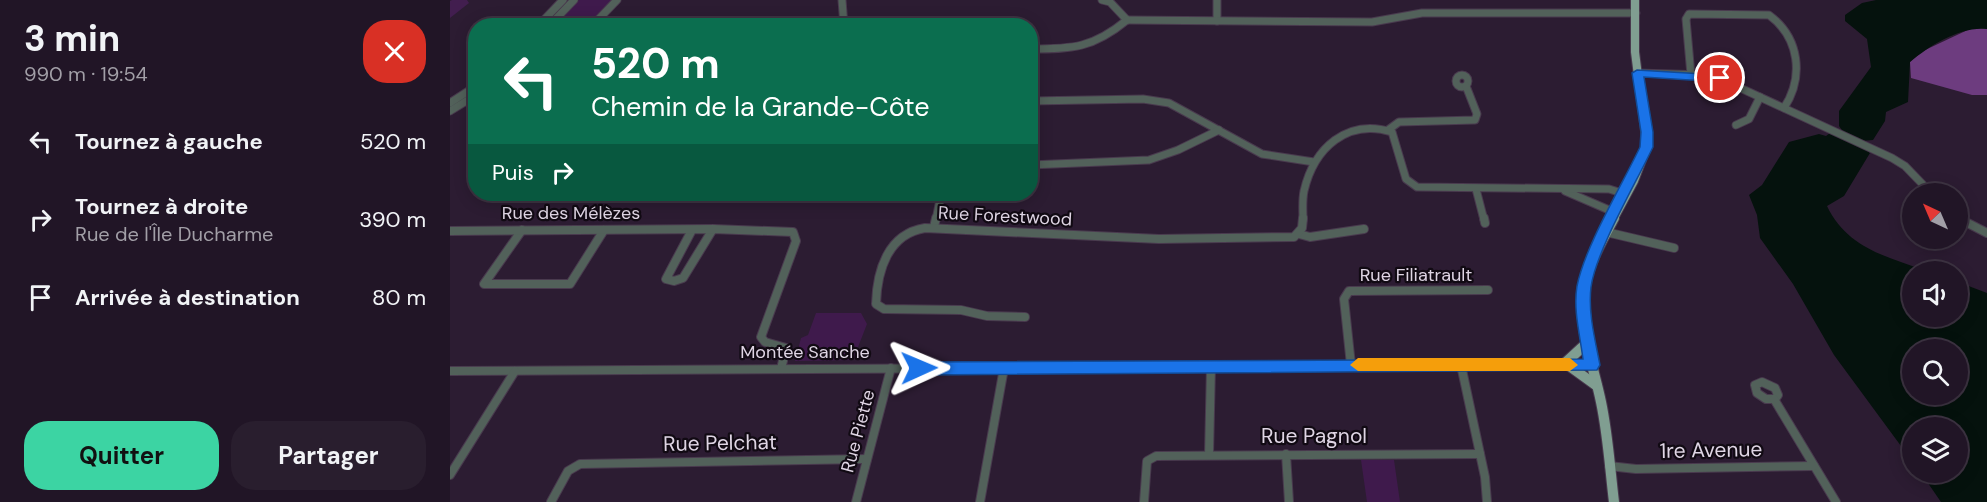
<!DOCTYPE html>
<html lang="fr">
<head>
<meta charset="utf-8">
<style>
	:root { --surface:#211526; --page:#291e2e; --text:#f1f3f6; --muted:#a29fa7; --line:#3e3443; --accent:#3cd4a3 }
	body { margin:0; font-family:"DM Sans",sans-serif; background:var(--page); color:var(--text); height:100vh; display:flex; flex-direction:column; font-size:22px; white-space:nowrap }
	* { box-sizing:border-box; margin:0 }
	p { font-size:20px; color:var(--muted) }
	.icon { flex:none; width:33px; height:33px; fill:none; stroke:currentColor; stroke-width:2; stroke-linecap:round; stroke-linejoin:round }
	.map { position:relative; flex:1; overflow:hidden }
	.details { display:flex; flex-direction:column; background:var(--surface); width:450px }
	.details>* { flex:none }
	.banner { position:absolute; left:18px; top:18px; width:570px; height:183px; border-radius:24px; box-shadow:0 3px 15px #0003,0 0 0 2px var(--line); background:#0b6e4f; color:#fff; overflow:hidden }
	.needle { width:39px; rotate:316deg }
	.controls { position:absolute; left:1452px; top:183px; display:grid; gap:12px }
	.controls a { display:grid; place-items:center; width:66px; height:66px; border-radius:50%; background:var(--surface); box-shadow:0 3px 15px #0003,0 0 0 2px var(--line); font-size:30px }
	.pin { position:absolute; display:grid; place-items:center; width:51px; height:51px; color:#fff; margin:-26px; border:3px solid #fff; border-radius:50%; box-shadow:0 2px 6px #0007 }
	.me { position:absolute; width:66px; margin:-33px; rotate:89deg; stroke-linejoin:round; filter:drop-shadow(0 0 4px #0008) }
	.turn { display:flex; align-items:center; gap:21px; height:126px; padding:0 24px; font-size:27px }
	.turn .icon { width:78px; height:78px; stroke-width:2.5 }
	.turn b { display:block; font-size:42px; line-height:51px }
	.then { display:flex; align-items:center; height:57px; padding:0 24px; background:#0003; gap:12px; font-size:22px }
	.round { display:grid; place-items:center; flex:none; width:63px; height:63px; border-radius:24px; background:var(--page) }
	.headline { display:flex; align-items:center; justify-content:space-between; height:102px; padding:0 24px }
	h1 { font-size:36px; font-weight:700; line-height:45px }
	.button { display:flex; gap:12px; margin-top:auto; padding:12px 24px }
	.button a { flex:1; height:69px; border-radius:24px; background:var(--accent); color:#111; font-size:24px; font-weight:700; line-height:69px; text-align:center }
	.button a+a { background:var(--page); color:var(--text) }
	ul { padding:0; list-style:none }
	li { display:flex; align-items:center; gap:18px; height:78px; padding:0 24px }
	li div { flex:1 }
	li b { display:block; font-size:22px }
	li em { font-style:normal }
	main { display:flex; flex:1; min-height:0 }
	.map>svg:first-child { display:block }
</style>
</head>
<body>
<main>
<section class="details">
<div class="headline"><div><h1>3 min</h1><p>990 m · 19:54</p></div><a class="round" style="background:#d93025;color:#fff"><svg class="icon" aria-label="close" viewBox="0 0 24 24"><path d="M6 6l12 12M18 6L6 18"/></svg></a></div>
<ul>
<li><svg class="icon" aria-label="left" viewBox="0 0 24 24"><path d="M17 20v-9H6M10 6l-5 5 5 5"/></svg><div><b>Tournez à gauche</b></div><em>520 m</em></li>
<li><svg class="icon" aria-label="right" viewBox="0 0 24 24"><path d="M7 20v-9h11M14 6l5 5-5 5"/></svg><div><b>Tournez à droite</b><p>Rue de l'Île Ducharme</p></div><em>390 m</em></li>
<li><svg class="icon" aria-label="arrive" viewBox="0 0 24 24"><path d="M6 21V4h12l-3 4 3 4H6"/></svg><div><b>Arrivée à destination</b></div><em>80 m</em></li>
</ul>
<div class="button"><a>Quitter</a><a>Partager</a></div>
</section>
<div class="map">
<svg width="1537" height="502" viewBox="0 0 1537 502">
	<rect width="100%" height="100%" fill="#2c1c32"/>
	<g fill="#3f1a4c">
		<path d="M129 0H162L139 25 105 26Z"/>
		<path d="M366 313H411L417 324 403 360 345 361 351 338 358 335Z"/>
		<path d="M911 460H944L950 502H917Z"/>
	</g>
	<path fill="#6d3c7f" d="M1524 27 1537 29V95H1522L1461 78 1460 62 1473 51Z"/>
	<path fill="#05120d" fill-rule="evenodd" d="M1426 0H1537V29C1511 26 1480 45 1460 62L1458 102 1436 112 1435 121 1423 140 1411 141 1414 148 1420 153 1394 196 1377 206C1397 248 1437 257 1477 271L1462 272V316H1508V282L1537 293V502H1491L1471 473 1508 472V428H1462V461L1384 355 1343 284 1310 238 1307 215 1299 195 1312 185 1339 142 1369 134 1376 136 1380 133H1394L1389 126V111L1421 67 1417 39 1395 21V15L1412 3ZM1462 350H1508V394H1462Z"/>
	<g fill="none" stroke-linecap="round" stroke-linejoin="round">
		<defs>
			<g id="minor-far1">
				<path d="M392 0 394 26"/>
				<path d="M652 0 660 2 677 20"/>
				<path d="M767 0V21"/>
				<path d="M677 20 922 22 972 13H1186"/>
				<path d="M88 26 113 0"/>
				<path d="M99 26 124 0"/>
				<path d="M142 26 167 0"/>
				<path d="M580 49C623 49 643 48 677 20"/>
				<path d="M1187 73 1255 75 1273 80 1442 158 1455 166 1482 194"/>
				<circle cx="1012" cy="81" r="6"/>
				<path d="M1241 75 1236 19 1239 14 1319 15C1350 38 1354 77 1334 108"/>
				<path d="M580 101 693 99 719 103 812 154 864 162"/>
				<path d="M0 103 26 86"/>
				<path d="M0 111 26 95"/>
				<path d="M1286 125 1299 119 1310 97"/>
				<path d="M938 130 949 122 1025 120 1027 114 1016 86"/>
				<path d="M580 165 699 160 728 150 769 130"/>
				<path d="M1026 189 1034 220"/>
				<path d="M1115 191 1166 213"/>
				<path d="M1508 218 1511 220"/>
				<path d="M486 220 491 194"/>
				<path d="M853 220C853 210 852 201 854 191 864 148 897 118 942 132L956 179 967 187 1159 189 1175 194"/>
			</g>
			<g id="minor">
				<path d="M1034 218 1035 223"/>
				<path d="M1508 218 1537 233"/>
				<path d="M484 227 486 218"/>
				<path d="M72 230 34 284H120L154 230"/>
				<path d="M242 230 216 279 224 281 233 278 263 229"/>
				<path d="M0 231 263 229 343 232 346 241 311 337 315 342 336 348 331 369"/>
				<path d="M1156 232 1224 248"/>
				<path d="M849 234 860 237 914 229"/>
				<path d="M575 317 537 316 511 310 434 309 426 304C427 270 438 234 475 228L709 239 844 237 852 228 853 218"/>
				<path d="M901 365 894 299 899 291 1038 290"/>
				<path d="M1011 365 1035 477 1037 502"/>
				<path d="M0 371 1142 365"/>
				<path d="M1312 382 1325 388 1328 395 1325 399H1316L1307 393 1305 385Z"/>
				<path d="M1324 399 1386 502"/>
				<path d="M836 454 839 502"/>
				<path d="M759 455 761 366"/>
				<path d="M1159 466 1186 469 1364 466"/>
				<path d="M0 475 65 371"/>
				<path d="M101 502 118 471 130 464 417 459"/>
				<path d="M406 502 441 368"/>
				<path d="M530 502 554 368"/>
				<path d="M694 502 697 461 706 456 1030 454"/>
			</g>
			<path id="major-far1" d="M1163 220 1184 181 1197 147 1185 52V0"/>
			<g id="major">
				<path d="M1164 218C1151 242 1137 267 1133 294 1129 331 1144 367 1151 402 1158 435 1160 469 1164 502"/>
				<path d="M1114 364 1138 342"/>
				<path d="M1118 365 1147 386"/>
			</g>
		</defs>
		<use href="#minor-far1" stroke="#493a4e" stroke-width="9"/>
		<use href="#minor" stroke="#493a4e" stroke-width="10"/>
		<use href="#major-far1" stroke="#493a4e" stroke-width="10"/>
		<use href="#major" stroke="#493a4e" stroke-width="12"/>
		<use href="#minor-far1" stroke="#52615a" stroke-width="7"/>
		<use href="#minor" stroke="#52615a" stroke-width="8"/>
		<use href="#major-far1" stroke="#809e91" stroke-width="8"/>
		<use href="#major" stroke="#809e91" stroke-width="10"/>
	</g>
	<path fill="#421e4f" d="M2 0H17L19 3 0 18V1Z"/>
	<path fill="#1a73e8" stroke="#114b97" stroke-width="1.5" d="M1187 70 1270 75 1275 78 1270 82 1194 77 1203 132V147C1186 183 1146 251 1141 287 1138 313 1145 339 1150 365L1147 370 469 375 461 368 469 362 1133 359C1130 335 1123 310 1127 286 1135 246 1172 185 1190 147L1191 132 1182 73Z"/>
	<path fill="#f59e0b" d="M908 358H1120L1128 365 1120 371H908L900 365Z"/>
	<g text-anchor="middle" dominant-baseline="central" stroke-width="4.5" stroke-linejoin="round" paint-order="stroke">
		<g font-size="18" fill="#dfd5e4" stroke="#110a13">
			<text x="121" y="213">Rue des Mélèzes</text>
			<text transform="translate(555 216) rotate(3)">Rue Forestwood</text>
			<text x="966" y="275">Rue Filiatrault</text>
			<text x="355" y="352">Montée Sanche</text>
			<text transform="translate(408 431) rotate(-75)">Rue Piette</text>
		</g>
		<g font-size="21" fill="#dfd5e4" stroke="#110a13">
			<text x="864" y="436">Rue Pagnol</text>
			<text transform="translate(270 443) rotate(-1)">Rue Pelchat</text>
			<text transform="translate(1261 450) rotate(-1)">1re Avenue</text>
		</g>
	</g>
</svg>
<div class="controls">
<a><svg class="needle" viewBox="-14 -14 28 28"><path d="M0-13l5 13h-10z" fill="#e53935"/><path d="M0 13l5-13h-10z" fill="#a29fa7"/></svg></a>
<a><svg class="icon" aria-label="sound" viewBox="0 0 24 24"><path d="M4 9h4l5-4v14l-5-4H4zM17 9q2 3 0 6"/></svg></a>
<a><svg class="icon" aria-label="search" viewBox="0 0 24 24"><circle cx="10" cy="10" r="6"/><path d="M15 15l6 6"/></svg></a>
<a><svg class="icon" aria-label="layers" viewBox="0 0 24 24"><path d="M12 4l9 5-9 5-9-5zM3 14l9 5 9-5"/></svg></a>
</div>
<div class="pin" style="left:1270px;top:78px;background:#d93025"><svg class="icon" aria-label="arrive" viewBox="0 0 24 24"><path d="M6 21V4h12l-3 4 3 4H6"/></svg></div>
<svg class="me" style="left:469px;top:368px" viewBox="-20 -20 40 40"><path d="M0-17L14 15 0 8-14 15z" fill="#1a73e8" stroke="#fff" stroke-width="4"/></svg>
<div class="banner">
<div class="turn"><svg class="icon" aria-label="left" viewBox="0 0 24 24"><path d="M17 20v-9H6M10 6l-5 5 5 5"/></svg><div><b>520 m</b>Chemin de la Grande-Côte</div></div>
<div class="then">Puis<svg class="icon" aria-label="right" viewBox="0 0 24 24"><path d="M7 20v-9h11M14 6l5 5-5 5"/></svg></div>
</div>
</div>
</main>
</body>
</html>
